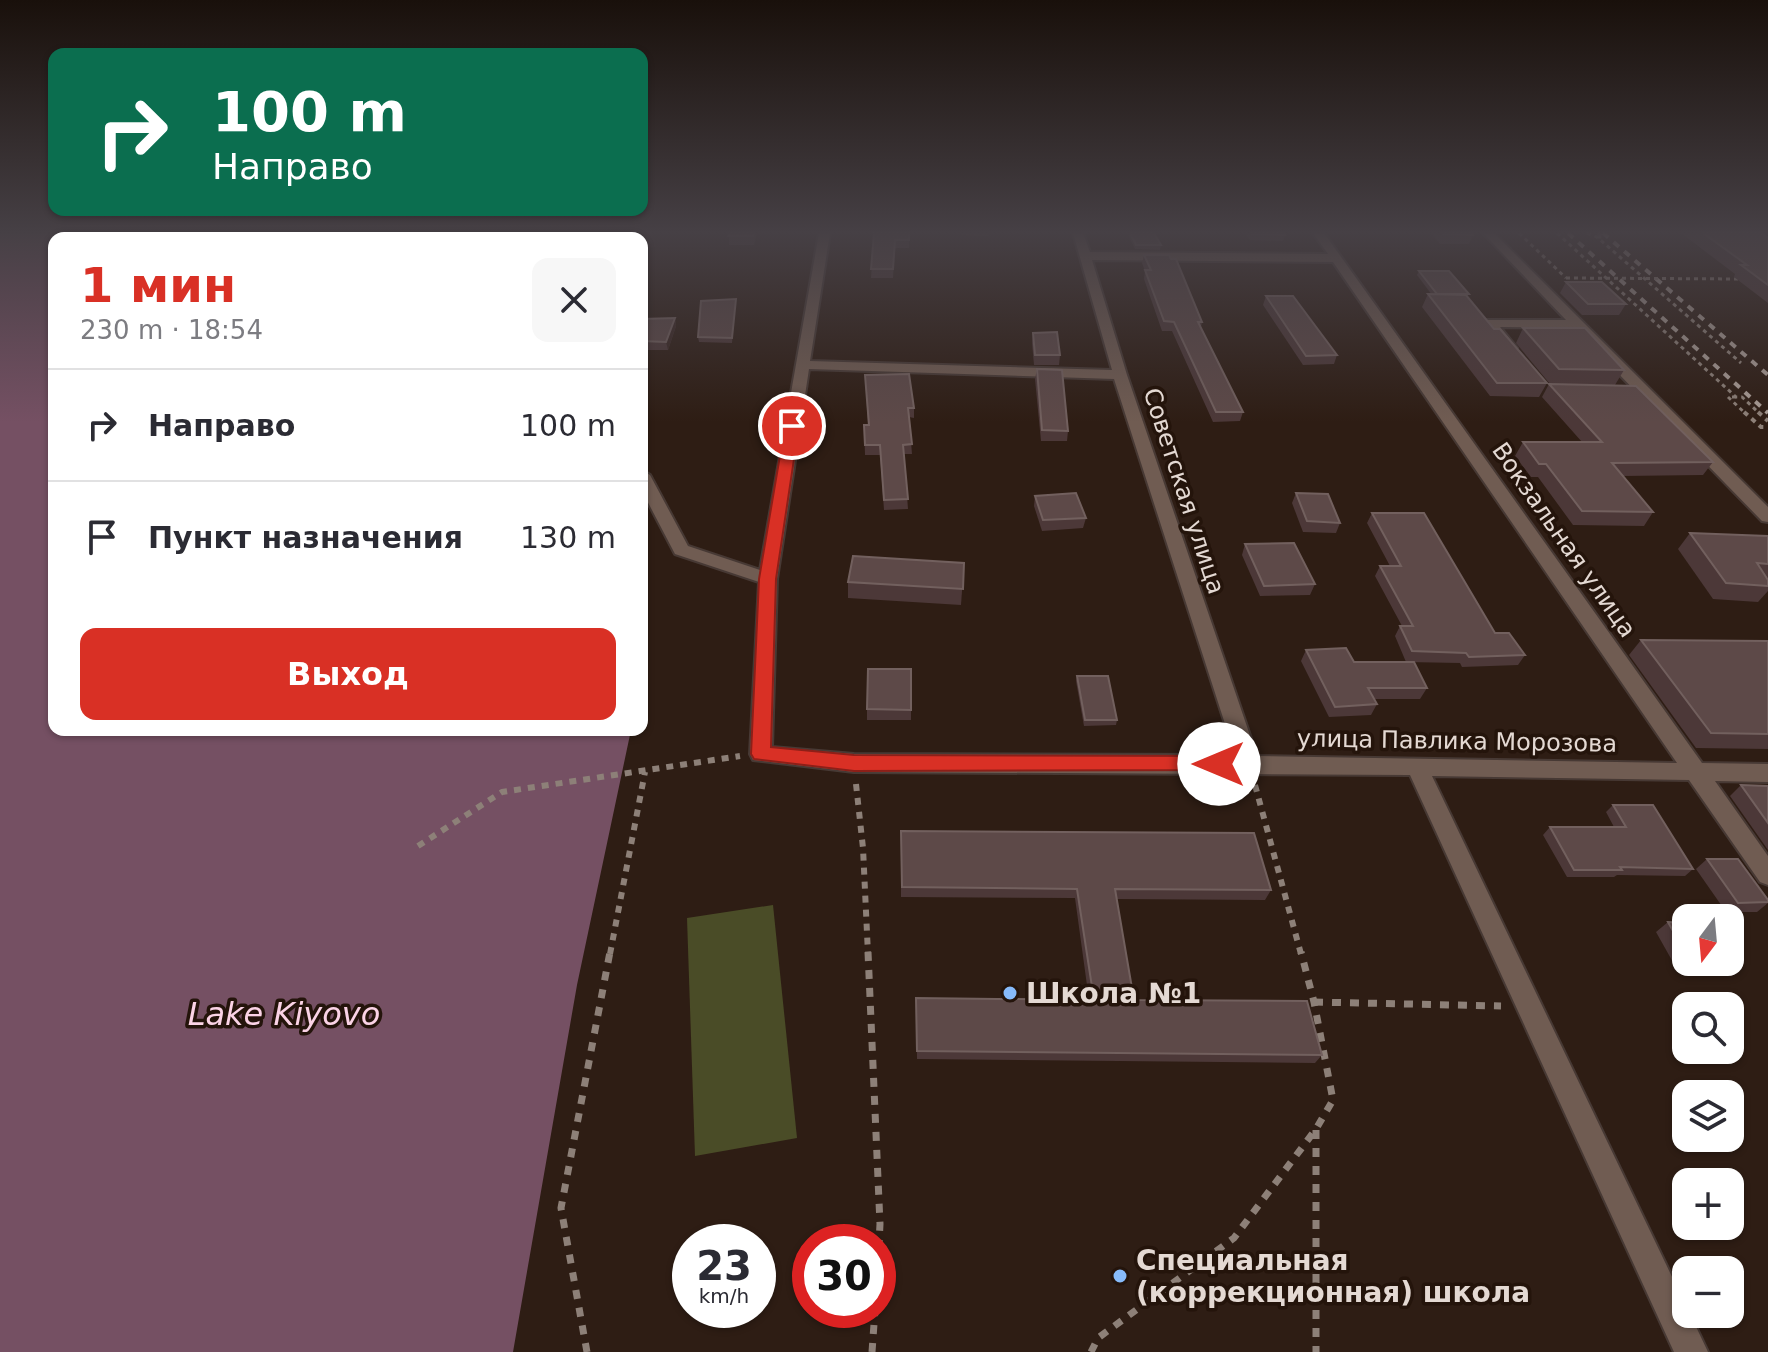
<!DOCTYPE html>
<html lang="ru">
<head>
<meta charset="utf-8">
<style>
	:root { --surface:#fff; --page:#f7f7f7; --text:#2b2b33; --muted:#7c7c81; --line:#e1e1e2; --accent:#d93025 }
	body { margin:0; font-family:"DejaVu Sans",sans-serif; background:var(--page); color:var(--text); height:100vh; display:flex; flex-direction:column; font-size:30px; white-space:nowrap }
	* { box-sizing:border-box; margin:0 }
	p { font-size:26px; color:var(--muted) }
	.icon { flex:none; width:44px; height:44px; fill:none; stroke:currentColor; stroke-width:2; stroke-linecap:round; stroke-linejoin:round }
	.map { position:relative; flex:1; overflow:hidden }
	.panel { position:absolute; left:48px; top:232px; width:600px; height:504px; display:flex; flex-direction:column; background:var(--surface); border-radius:16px; box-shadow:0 2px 6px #0004 }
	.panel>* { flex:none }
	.top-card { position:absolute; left:48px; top:48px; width:600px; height:168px; border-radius:16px; box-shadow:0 2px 6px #0004; background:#0b6e4f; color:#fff; overflow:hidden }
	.needle { width:52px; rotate:196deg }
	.controls { position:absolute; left:1672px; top:904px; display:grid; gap:16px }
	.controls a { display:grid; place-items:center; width:72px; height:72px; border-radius:16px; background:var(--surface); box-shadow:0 2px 6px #0004; font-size:40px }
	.speed { position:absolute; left:672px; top:1224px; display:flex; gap:16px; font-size:40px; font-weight:700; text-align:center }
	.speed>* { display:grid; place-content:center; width:104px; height:104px; border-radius:50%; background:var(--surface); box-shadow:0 2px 6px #0004; line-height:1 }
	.speed small { font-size:20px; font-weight:400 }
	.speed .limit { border:12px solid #d22; background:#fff; color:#111 }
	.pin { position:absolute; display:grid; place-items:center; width:68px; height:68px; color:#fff; margin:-34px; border:4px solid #fff; border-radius:50%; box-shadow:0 2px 8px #0007 }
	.me { position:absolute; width:88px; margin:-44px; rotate:270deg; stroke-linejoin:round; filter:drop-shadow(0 0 6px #0008) }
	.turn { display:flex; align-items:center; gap:28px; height:168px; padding:0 32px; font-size:36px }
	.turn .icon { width:104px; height:104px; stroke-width:2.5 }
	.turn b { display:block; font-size:56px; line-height:68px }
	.round { display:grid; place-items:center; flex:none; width:84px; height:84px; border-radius:16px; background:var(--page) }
	.head { display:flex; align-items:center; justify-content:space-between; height:136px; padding:0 32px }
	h1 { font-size:48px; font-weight:600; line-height:60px; color:var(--accent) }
	.primary-button { display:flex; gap:16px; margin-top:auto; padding:16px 32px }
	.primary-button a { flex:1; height:92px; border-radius:16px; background:var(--accent); color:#fff; font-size:32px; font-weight:600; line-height:92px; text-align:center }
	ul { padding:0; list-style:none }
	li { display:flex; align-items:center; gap:24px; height:112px; padding:0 32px; border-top:2px solid var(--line) }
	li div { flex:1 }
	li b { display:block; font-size:30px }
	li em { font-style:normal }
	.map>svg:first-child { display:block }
</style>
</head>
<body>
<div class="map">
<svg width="1768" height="1352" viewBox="0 0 1768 1352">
	<rect width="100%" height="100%" fill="#2e1d14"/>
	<path fill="#4a4c27" d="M773 905 797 1138 695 1156 687 918Z"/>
	<path fill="#755063" d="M0 233H400L401 238H54V730H631L577 985 513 1352H0Z"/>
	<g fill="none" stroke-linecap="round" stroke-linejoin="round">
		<defs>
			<g id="minor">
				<path d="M572 233H583L580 238H568Z"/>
				<path d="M819 233H830L810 361 1112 370 1073 233H1083L1090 252 1328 254 1313 233H1324L1702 763 1768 764V782L1715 781 1768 856V885L1760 882 1689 780 1432 776 1686 1306V1314H1690L1708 1352H1674L1410 775 854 772 753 760 750 754 759 582 675 554 642 491V470L650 475 688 546 760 570ZM1092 260 1333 262 1677 763 1257 756 1127 375ZM809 369 1114 379 1235 755 854 754 772 747 777 579Z"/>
				<path d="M1483 233H1494L1768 507V522L1762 521 1574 328 1500 327 1517 348 1505 351 1482 323 1484 320H1566Z"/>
			</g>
		</defs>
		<use href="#minor" stroke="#473934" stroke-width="4"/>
		<g stroke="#8d8078" stroke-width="3" stroke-dasharray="4 4" stroke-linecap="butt">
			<path d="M433 233 435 238"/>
			<path d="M1519 233 1566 278"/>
			<path d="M1557 233 1736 397H1742L1760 414"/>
			<path d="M1587 233 1597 237 1741 363"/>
			<path d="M1598 233 1603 237H1598"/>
			<path d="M1736 397H1728L1746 414"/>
		</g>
		<g stroke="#8d8078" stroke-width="4" stroke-dasharray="5 5" stroke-linecap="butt">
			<path d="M1744 412 1761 427H1768"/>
			<path d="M1758 412 1768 421"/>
		</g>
		<g stroke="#8d8078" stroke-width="6" stroke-dasharray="7 7" stroke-linecap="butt">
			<path d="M856 784 863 848 868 954"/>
			<path d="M1255 785 1301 954"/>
			<path d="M418 846 502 792 740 756"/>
			<path d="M610 954 645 772"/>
		</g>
		<g stroke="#8d8078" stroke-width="7" stroke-dasharray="9 9" stroke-linecap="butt">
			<path d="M868 952 880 1224 878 1263"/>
			<path d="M1314 1002 1501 1006"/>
			<path d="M1316 1130V1352"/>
			<path d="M587 1352 561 1208 610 952"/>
			<path d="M872 1352 875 1310"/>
			<path d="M1091 1352 1098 1338 1234 1238 1316 1129 1333 1100 1314 1002 1301 952"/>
		</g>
		<use href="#minor" fill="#705c52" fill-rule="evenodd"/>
		<g stroke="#aa9d96" stroke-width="4" stroke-dasharray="7 7" stroke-linecap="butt">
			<path d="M1568 233 1768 413"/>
			<path d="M1603 233 1768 375"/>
		</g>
		<path stroke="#8d8078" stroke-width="3" stroke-dasharray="4 4" stroke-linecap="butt" d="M1566 278 1743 279"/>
	</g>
	<g fill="#4c3838">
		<path d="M729 233H757L754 245H729Z"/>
		<path d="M874 233 909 240V248H895L893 278H871Z"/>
		<path d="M962 233H990L989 236 962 235Z"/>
		<path d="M1130 233 1161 245 1160 250 1135 249 1129 237Z"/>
		<path d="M1245 233H1284L1285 235 1283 241 1250 240Z"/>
		<path d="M1431 233H1472L1473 235 1469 244H1440Z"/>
		<path d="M1681 233H1761L1768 238V303L1734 277 1735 274Z"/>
		<path d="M1144 255 1202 322 1201 327 1243 412 1240 421 1213 422 1172 331H1162L1144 279 1145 271 1142 263Z"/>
		<path d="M1419 271 1469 294 1467 297 1494 329 1547 383 1539 397 1490 396 1422 307 1428 294 1432 295 1417 275Z"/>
		<path d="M1566 282 1626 304 1619 315H1582L1560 293Z"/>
		<path d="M1266 296 1337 355 1334 364 1303 365 1263 305Z"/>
		<path d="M736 299 732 343 699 342 698 337Z"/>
		<path d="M642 306 643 319 675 318 676 326 668 350H642Z"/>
		<path d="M1523 328 1624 370 1615 385 1550 384 1516 343Z"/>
		<path d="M1033 333 1060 355 1059 365H1034L1032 343Z"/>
		<path d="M1037 369 1068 431 1067 441H1041L1035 379Z"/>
		<path d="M865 375 914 408V418L909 417 912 454H904L908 509 884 510 880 455H865L864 425H868Z"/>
		<path d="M1549 384 1713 462 1703 475 1623 476 1653 512 1644 526 1573 525 1538 477H1531L1515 456 1523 442H1582L1542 397Z"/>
		<path d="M1296 493 1340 523 1336 533 1303 532 1292 503Z"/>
		<path d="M1035 496 1086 518 1083 528 1042 531 1034 506Z"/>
		<path d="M1372 513 1495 633 1525 655 1518 665 1462 667 1460 663 1406 662 1395 636 1400 626H1402L1375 576 1380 566H1390L1367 523Z"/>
		<path d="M1690 533 1768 536V591L1758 602 1713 599 1678 549Z"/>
		<path d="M1245 544 1315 584 1310 595 1260 596 1242 555Z"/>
		<path d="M964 563 961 605 848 598V582Z"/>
		<path d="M1641 640 1768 641V749L1696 748 1629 655Z"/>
		<path d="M1306 650 1354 662 1427 688 1420 699H1374L1377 704 1371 715 1329 717 1301 661Z"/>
		<path d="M911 669V720H867V709Z"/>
		<path d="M1077 676 1117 720 1116 725 1084 726 1076 681Z"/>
		<path d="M1741 785 1768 786V850L1730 796Z"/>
		<path d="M1613 805 1693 869 1685 876 1617 875 1614 877H1567L1543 835 1550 827H1614L1606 812Z"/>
		<path d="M901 831 1271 890 1265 900 1116 899 1134 1000 1322 1055 1315 1063 917 1059 916 998 1089 1000 1075 898 901 897Z"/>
		<path d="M1707 859 1768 902V903L1757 912H1726L1696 869Z"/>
		<path d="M1668 922 1686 923V962H1722L1717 965 1674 964 1656 932Z"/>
	</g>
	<path fill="#392622" d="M675 318 676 326 668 350 666 342Z"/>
	<g fill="#5d4948" stroke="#72605e" stroke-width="2">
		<path d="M729 233H754L753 236H728Z"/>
		<path d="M874 233H909V240H895L893 269H871Z"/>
		<path d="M1130 233H1154L1161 245H1136Z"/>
		<path d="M1251 233H1284L1285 235 1252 234Z"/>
		<path d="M1443 233H1472L1473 235 1444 234Z"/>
		<path d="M1703 233H1761L1768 238V285L1741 265H1747Z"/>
		<path d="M1144 255H1169L1171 259H1176L1202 322H1198L1243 412H1216L1174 322 1164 321 1145 270H1151Z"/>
		<path d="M1419 271H1449L1469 294H1437Z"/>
		<path d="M1566 282H1602L1626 304H1588Z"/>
		<path d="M1428 294 1466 295 1494 329H1500L1547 383H1497Z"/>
		<path d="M1266 296H1293L1337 355 1306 356Z"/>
		<path d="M736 299 732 338 698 337 701 301Z"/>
		<path d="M675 318 666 342 642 341V319Z"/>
		<path d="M1523 328H1585L1624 370 1559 369Z"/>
		<path d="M1057 332 1060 355H1035L1033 333Z"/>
		<path d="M1037 369 1062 370 1068 431 1042 430Z"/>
		<path d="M909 374 914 408H908L912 444 903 445 908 499 884 500 880 445H865L864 425H869L865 375Z"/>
		<path d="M1549 384 1636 386 1713 462 1612 463 1653 512 1582 511 1546 464H1539L1523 442H1602Z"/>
		<path d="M1076 493 1086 518 1043 520 1035 496Z"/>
		<path d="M1296 493 1328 494 1340 523 1307 521Z"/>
		<path d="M1372 513H1424L1495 633H1509L1525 655 1469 657 1466 653 1412 651 1400 626H1413L1380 566H1401Z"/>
		<path d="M1690 533 1768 536V564L1757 563 1768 580V586L1726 583Z"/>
		<path d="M1294 543 1315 584 1264 586 1245 544Z"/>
		<path d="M853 556 964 563 963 589 848 582Z"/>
		<path d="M1641 640 1768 641V734L1711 733Z"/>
		<path d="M1346 648 1354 662H1414L1427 688H1368L1377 704 1335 707 1306 650Z"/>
		<path d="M868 669H911V710L867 709Z"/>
		<path d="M1077 676H1108L1117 720H1085Z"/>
		<path d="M1741 785 1768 786V823Z"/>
		<path d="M1613 805H1653L1693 869 1620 867 1622 870H1574L1550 827H1626Z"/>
		<path d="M901 831 1254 833 1271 890 1115 889 1134 1000 1307 1001 1322 1055 917 1051 916 998 1094 1000 1077 889 902 887Z"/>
		<path d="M1707 859H1738L1768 900V902L1738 903Z"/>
		<path d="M1668 922 1686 923V954Z"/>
	</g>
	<linearGradient id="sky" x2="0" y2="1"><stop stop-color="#19100b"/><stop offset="0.55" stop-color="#464045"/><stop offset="1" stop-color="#464045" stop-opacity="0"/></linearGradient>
	<rect width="1768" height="422" fill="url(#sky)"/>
	<path fill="#d93025" stroke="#8d1f18" stroke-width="2" d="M792 422 799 426 776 579 771 747 854 755 1219 756 1226 758 1229 764 1226 770 854 771 754 759 751 754 759 579 785 426Z"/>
	<g fill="#87bbfb" stroke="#24140b" stroke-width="3">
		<circle cx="1010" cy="993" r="8"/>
		<circle cx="1120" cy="1276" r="8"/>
	</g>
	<g text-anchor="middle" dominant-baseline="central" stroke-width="7" stroke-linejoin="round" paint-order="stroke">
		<g font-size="24" fill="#e4d9d3" stroke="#24140b">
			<text transform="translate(1184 491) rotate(72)">Советская улица</text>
			<text transform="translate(1564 540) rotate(55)">Вокзальная улица</text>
			<text transform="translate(1457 741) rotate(1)">улица Павлика Морозова</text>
		</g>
		<g font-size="28" font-weight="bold" fill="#e4d9d3" stroke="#24140b" text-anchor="start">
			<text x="1026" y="993">Школа №1</text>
			<text x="1136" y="1260">Специальная<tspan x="1136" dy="32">(коррекционная) школа</tspan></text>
		</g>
		<g font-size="32" font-style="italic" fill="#fbd3e6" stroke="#24140b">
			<text x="284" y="1014">Lake Kiyovo</text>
		</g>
	</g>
</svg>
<div class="controls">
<a><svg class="needle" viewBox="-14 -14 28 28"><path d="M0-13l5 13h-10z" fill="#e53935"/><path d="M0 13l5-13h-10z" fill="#7c7c81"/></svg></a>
<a><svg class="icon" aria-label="search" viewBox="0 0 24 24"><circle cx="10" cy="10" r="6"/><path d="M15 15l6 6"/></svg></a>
<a><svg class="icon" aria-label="layers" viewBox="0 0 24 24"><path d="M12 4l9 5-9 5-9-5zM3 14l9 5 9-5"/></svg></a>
<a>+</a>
<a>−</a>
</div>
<div class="speed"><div>23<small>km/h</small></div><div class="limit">30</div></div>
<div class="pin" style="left:792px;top:426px;background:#d93025"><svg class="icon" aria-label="arrive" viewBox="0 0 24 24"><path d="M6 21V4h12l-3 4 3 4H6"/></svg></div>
<svg class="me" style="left:1219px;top:764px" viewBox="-20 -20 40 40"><circle r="19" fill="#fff"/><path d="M0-13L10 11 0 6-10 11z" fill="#d93025"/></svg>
<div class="top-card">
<div class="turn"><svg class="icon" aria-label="right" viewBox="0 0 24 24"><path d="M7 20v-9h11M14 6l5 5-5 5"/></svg><div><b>100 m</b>Направо</div></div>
</div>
<section class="panel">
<div class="head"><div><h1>1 мин</h1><p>230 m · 18:54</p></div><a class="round"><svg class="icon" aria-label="close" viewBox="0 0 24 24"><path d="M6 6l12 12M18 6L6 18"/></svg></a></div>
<ul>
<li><svg class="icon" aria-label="right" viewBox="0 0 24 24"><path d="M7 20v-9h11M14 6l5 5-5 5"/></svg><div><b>Направо</b></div><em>100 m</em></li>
<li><svg class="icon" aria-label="arrive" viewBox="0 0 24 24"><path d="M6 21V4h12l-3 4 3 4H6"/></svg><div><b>Пункт назначения</b></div><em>130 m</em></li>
</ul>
<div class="primary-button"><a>Выход</a></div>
</section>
</div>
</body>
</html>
